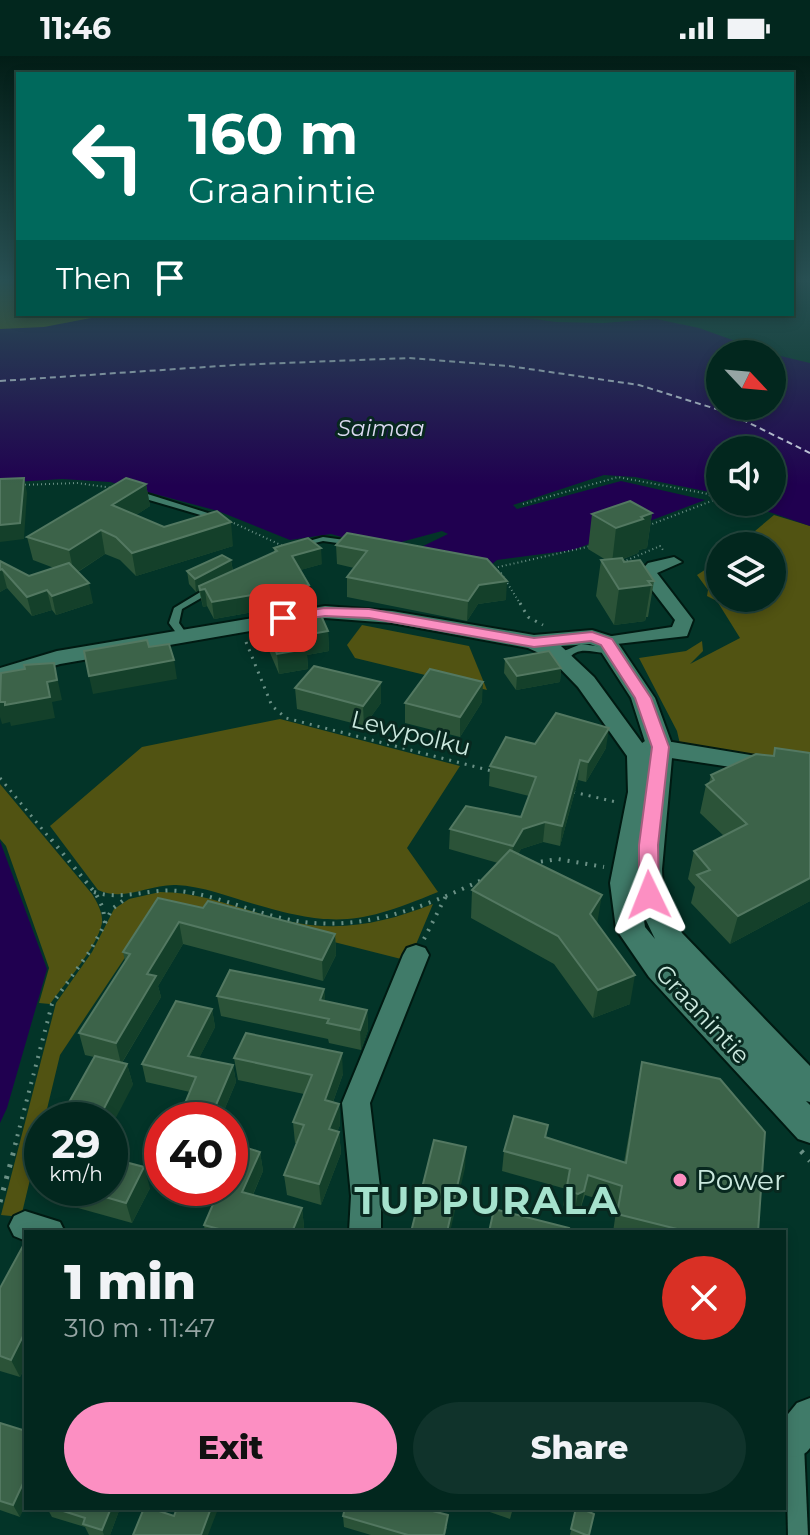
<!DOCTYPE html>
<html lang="en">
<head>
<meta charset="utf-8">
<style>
	:root { --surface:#02271e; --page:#10332b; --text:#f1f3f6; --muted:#96a5a4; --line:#23443c; --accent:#fc8fc2 }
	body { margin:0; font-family:Montserrat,sans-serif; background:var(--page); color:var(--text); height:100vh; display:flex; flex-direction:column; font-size:30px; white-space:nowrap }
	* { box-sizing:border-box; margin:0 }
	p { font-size:26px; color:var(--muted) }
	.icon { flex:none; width:44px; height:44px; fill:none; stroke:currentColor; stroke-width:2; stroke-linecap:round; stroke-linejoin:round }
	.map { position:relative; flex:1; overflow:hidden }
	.sheet { position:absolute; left:24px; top:1174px; width:762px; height:280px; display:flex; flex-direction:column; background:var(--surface); border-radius:0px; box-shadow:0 4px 12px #0003,0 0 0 2px var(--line) }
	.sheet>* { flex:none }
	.top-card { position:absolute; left:16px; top:16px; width:778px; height:244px; border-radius:0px; box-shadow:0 4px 12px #0003,0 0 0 2px var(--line); background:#00695c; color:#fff; overflow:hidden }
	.needle { width:52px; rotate:116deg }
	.buttons { position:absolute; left:706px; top:284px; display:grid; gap:16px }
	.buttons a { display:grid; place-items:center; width:80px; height:80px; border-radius:50%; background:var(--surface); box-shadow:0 4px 12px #0003,0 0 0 2px var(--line); font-size:40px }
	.speed { position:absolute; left:24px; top:1046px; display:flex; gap:16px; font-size:40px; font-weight:700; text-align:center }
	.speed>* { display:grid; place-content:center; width:104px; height:104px; border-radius:50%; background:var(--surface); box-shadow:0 4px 12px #0003,0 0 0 2px var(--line); line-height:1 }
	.speed small { font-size:20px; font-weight:400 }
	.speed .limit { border:12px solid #d22; background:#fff; color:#111 }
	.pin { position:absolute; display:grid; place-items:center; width:68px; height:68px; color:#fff; margin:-34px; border-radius:16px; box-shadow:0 4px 12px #0006 }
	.me { position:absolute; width:88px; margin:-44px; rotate:358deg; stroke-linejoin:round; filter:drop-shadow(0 0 6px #0008) }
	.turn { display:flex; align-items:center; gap:28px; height:168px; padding:0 40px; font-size:36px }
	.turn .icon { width:104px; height:104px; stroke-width:2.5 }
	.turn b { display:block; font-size:56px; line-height:68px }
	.then { display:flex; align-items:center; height:76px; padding:0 40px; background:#0003; gap:16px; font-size:30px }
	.round { display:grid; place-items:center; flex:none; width:84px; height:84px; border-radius:42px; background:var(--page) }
	.headline { display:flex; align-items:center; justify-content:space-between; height:136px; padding:0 40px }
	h1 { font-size:48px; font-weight:800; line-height:60px }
	.cta { display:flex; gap:16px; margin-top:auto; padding:16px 40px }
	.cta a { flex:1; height:92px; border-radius:48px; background:var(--accent); color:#111; font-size:32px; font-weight:800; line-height:92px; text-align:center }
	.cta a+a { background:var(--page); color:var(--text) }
	.status { display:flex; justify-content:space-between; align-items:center; height:56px; padding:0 40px; background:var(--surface); direction:ltr }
	.status svg { height:22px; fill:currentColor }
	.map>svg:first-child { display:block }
</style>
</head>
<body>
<div class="status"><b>11:46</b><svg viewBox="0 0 49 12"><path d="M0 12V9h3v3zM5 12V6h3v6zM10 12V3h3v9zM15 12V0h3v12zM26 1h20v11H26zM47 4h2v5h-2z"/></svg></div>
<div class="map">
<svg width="810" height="1479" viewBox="0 0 810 1479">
	<rect width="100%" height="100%" fill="#033428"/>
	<g fill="#515312">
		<path d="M0 223H18V258H114L92 268 0 278Z"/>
		<path d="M774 459 810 470V710L680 688 677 675 639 602 686 595 702 585 703 595 690 608 740 582 717 545 707 540 708 534 697 519 720 504V542H772V490H737Z"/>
		<path d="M362 569 469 590 487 634 355 602 347 589Z"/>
		<path d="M280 663 460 710 407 792 438 836C360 868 336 872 254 848 230 841 202 830 176 829 149 828 125 846 98 834L50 770 142 691Z"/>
		<path d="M0 728 92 838C97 846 103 857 102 867 97 892 65 927 50 948L39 947 49 912 6 790 0 783Z"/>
		<path d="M160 836C204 836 245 855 287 865 340 877 384 867 433 848L409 905 164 843 60 999 21 1161 1 1159 56 947 92 896 114 853 129 843Z"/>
	</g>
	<g fill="#200050">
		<path d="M98 258H496L556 266 603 267 656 263 699 272 772 298H720V350H772V298L810 307V470L740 446H772V394H720V438L635 421 604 419 513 449 517 453 621 425 705 444 573 494 497 504 491 509 417 493 448 478 442 475 390 489H371L331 478 290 484 218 455 110 426 62 423 0 427V273L44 271 96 261Z"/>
		<path d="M0 785 47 913 7 1052 0 1067Z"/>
	</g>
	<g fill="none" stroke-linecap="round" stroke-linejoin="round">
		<path stroke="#dbd9f0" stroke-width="2" stroke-dasharray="6 4" stroke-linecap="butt" d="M0 325 235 309 409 302 509 310 639 329 729 357 810 397"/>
		<defs>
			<g id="service">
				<path d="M132 435H138L211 458 204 460 132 439Z"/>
				<path d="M323 481 352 485 356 487 352 489 323 485 299 491 295 489Z"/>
				<path d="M212 529 215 530V534L182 553 179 567 188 580 183 583 180 582 169 567 174 552Z"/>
				<path d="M581 588 610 592 615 595C598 602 580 585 567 605H561L559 603 564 595Z"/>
				<path d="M795 1380 801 1383 804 1389 808 1479H788L786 1389 789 1383Z"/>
			</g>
			<g id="minor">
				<path d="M674 501 682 506 657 517 693 564 687 580 599 590 597 586 599 582 672 571 675 564 639 517 648 507Z"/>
				<path d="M645 685 672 686 810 709V723L638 697 635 692Z"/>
				<path d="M416 889 425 892 429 899 370 1047 381 1140V1176H349L351 1140 342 1047 403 899 407 892Z"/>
				<path d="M25 1155 60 1166 65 1176H26V1185L14 1180 9 1170 14 1160Z"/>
				<path d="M810 1342V1392C804 1401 794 1402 784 1399V1363L797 1347Z"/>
			</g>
			<path id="tertiary" d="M325 550 392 555 534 579 592 574 614 581 655 642 673 691 662 813 663 839 682 877 810 1010V1046L806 1045 810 1049V1087L798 1083 649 921 616 873 610 827 628 736 627 700 578 631 550 602 528 592 392 567 325 562 60 608 0 626V612L57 595ZM590 588 598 591 631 642 648 695 594 621 561 590ZM643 858 655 883 645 871Z"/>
		</defs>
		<use href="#service" stroke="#001a12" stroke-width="4"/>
		<use href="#minor" stroke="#001a12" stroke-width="4"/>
		<use href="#tertiary" stroke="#001a12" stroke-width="4"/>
		<g stroke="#6a9085" stroke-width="2" stroke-dasharray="1 3" stroke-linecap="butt">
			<path d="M21 429 77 427 113 432"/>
			<path d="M523 448 618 421 708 438 714 444 647 470"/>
			<path d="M223 462 285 491"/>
			<path d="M623 506 660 490 663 494"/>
			<path d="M494 512 591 490"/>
			<path d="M494 513 501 517 521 549"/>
		</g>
		<g stroke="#6a9085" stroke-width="3" stroke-dasharray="2 6" stroke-linecap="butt">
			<path d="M520 547 528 561 543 569"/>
			<path d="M246 586 272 650 286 662 492 715"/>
			<path d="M0 722 52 785"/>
			<path d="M573 736 616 746"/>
		</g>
		<g stroke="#6a9085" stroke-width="4" stroke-dasharray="2 7" stroke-linecap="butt">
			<path d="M532 807 558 803 604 811"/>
			<path d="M94 836C123 845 149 832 179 835 217 839 253 857 291 864 361 877 422 852 484 823"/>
			<path d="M105 867 112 853 125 843"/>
			<path d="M424 883 446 840"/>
			<path d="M15 1089 52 948 90 895 105 868 103 852 96 838 51 783"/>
		</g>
		<g stroke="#6a9085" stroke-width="5" stroke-dasharray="3 9" stroke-linecap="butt">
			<path d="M801 1095 810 1105"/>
			<path d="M0 1146 16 1087"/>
		</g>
		<use href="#service" fill="#407b69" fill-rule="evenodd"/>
		<use href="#minor" fill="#407b69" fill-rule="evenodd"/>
		<use href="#tertiary" fill="#407b69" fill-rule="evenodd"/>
	</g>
	<g fill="#2b5338">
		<path d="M146 428 150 450 136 459 164 471 233 490 136 520 120 504 105 498 78 516 93 547 56 559 52 554 32 560 7 532 0 536V505L29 520 54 512 33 504 27 481Z"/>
		<path d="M652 457 647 492 639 494 638 497 623 503 654 525 648 561H646L645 565 614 569 596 540 601 504H606L588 493 592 458Z"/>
		<path d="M336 489 487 503 506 544 478 548 467 565 347 541V521L354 512 337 508Z"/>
		<path d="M274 492 322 508 300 514 309 529 310 546 214 563 207 550 203 551 199 534 196 536 189 528 187 515 231 504 233 515 274 496Z"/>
		<path d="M263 565 328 575 329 595 307 599 308 613 279 618 265 585Z"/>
		<path d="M505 603 561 612 560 626 516 634 504 617Z"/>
		<path d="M381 626V647L364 670 297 653 295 632Z"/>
		<path d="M482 646 460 681 405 667V647Z"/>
		<path d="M535 688 606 692 586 726 578 724 560 790 543 786 521 793 518 798 597 868 630 948 593 962 554 908 471 862 472 834 498 807 449 793 450 773 521 761 529 740 489 730 490 710Z"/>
		<path d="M775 692 810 697V845L730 888 691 847 695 831 688 823 694 795 724 780 700 757 706 729 709 727 711 719 773 700Z"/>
		<path d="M203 852 335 878 336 899 323 925 183 888 158 930 161 941 122 1007 127 1008 133 1029 94 1001 85 999 79 977 125 905 123 896Z"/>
		<path d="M324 933 325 945 367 954 368 974 361 994 329 987 328 983 221 960 217 940Z"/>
		<path d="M212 953 215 971 199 1002 233 1009 236 1026 220 1064H185L183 1052 190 1036 146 1026 142 1008Z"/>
		<path d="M234 1002 343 1018 333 1046 339 1048 340 1069 337 1076H339L341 1097 321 1149 287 1139 284 1119 297 1087H295L293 1066 304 1038 238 1024Z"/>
		<path d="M642 1006 758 1176H613L617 1149 585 1139 580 1154 574 1157 567 1155 563 1149 566 1133 502 1115 504 1095 548 1069 546 1082 624 1106Z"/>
		<path d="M230 1069 241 1072 243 1091 260 1096 263 1115 253 1139 302 1152 304 1171 302 1176H205L204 1169 230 1132Z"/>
		<path d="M54 1132H150L132 1167 60 1147Z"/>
		<path d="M26 1189V1309L20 1321 0 1315V1232Z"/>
		<path d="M0 1367 20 1461 0 1454Z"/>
		<path d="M47 1452H120L110 1479H89L85 1471 52 1461Z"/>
		<path d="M484 1452H513L510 1463 484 1454Z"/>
		<path d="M576 1452 589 1479H570Z"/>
		<path d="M343 1460 447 1471 445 1479H371L344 1471Z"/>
	</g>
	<g fill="#14402a">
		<path d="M24 422 27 437 24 483 0 486V469Z"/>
		<path d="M146 428 150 450 116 472 112 449Z"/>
		<path d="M652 457 647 492 639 494 638 497 612 507 616 472Z"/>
		<path d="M231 466 233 490 136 520 132 497Z"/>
		<path d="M101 474 105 498 74 518 69 494Z"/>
		<path d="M321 492 322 508 294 516 292 500Z"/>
		<path d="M231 504 233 517 199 530V534L196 536 195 523Z"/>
		<path d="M2 513 7 532 0 536V514Z"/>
		<path d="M507 525 506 544 478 548 467 565 468 545 479 529Z"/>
		<path d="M89 527 93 547 56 559 52 540Z"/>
		<path d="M309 529 310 546 214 563 212 546Z"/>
		<path d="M651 529 645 565 614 569 619 533Z"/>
		<path d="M205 533 207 550 203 551 200 534Z"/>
		<path d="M47 534 52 554 32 560 27 541Z"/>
		<path d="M328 575 329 595 307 599 308 613 279 618 277 598 300 580Z"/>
		<path d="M174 604 177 623 93 638 89 620Z"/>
		<path d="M54 607 62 644 52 646 55 662 11 670 10 666 2 668 0 661V646L47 626Z"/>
		<path d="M561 612 560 626 516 634 517 620Z"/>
		<path d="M381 626V647L364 670 363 650Z"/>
		<path d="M483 626 482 646 460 681V661Z"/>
		<path d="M609 672 606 692 586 726 588 706Z"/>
		<path d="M580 704 578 724 560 790 562 770Z"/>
		<path d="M545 766 543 786 521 793 512 810 513 790 523 773Z"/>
		<path d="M810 822V845L730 888 738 860Z"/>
		<path d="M602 839 597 868 590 858Z"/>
		<path d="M179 866 183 888 158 930 161 941 121 1008 116 987 147 918Z"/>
		<path d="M335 878 336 899 323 925 322 904Z"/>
		<path d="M635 919 630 948 593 962 598 934Z"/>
		<path d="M324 933 326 953 320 944Z"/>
		<path d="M212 953 215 971 191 1018 188 1000Z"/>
		<path d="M367 954 368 974 361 994 360 974Z"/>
		<path d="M342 997 343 1018 326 1065 325 1044Z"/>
		<path d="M127 1008 133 1029 110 1073V1064H98Z"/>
		<path d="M233 1009 236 1026 220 1064H210Z"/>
		<path d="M339 1048 340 1069 330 1094 329 1073Z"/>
		<path d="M241 1072 244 1089 236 1106 233 1089Z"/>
		<path d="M339 1076 341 1097 321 1149 319 1128Z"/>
		<path d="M466 1091 465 1112 450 1176H447Z"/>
		<path d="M260 1096 263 1115 245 1156 242 1136Z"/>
		<path d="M144 1111 150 1132 132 1167 126 1147Z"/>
		<path d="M588 1119 580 1154 574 1157 578 1138Z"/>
		<path d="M302 1152 304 1171 302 1176H292Z"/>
		<path d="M24 1278 26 1282V1309L20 1321 11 1304Z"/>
		<path d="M26 1421V1448L20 1461 13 1449Z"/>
		<path d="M111 1452H120L110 1479H104L102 1474Z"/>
		<path d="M211 1452 218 1453 208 1479H201Z"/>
	</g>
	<g fill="#3c6349" stroke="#537861" stroke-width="2">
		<path d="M24 422 20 467 0 469V423Z"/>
		<path d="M126 422 146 428 112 449 164 471 217 455 231 466 132 497 116 481 101 474 69 494 27 481Z"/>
		<path d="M630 445 652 457 641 461 643 463 616 472 592 458Z"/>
		<path d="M347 477 487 503 507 525 479 529 468 545 347 521 367 495 336 489Z"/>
		<path d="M308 482 321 492 292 500 309 529 212 546 205 533 200 534 199 530 277 495 274 492 280 490Z"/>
		<path d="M222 499 231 504 195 523 187 515Z"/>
		<path d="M622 502 624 506 640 504 654 525H648L651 529 619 533 601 504Z"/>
		<path d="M0 505 29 520 69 507 89 527 52 540 47 534 27 541 2 513 0 514Z"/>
		<path d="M319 555 328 575 300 580 306 593 277 598 263 565Z"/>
		<path d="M147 584 149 591 169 588 174 604 89 620 84 595Z"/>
		<path d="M549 595 561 612 517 620 505 603Z"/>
		<path d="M54 607 57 624 47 626 50 641 5 649V646H0L1 617 25 613 24 609Z"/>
		<path d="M314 610 381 626 363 650 295 632Z"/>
		<path d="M430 613 483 626 460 661 405 647Z"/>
		<path d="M556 657 609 672 588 706 580 704 562 770 545 766 523 773 513 790 450 773 466 750 521 761 536 721 490 710 506 681 535 688Z"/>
		<path d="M775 692 810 697V822L738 860 697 819 710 814 694 795 747 768 706 729 714 724 711 719 756 698 774 700Z"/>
		<path d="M510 794 602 839 590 858 635 919 598 934 558 880 472 834Z"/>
		<path d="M158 842 203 852 208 845 335 878 322 904 179 866 147 918 156 920 116 987 79 977 130 898 123 896Z"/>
		<path d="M230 914 324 933 320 944 367 954 360 974 327 967 329 963 217 940Z"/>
		<path d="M176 945 212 953 188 1000 233 1009 210 1063 213 1064H185L190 1054 183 1052 196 1021 142 1008Z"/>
		<path d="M246 977 342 997 325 1044 339 1048 329 1073 339 1076 319 1128 284 1119 304 1069 293 1066 312 1019 234 1002Z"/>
		<path d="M95 1000 127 1008 98 1064H59Z"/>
		<path d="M642 1006 720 1023 765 1076 758 1176H689L617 1158 622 1130 588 1119 584 1135 578 1138 571 1136 567 1130 570 1113 504 1095 514 1060 548 1069 545 1081 626 1107Z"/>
		<path d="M230 1069 241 1072 233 1089 230 1088Z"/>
		<path d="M434 1084 466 1091 447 1176H411Z"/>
		<path d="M234 1088 260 1096 242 1136 302 1152 292 1176H230L204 1169 220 1132H230V1098Z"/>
		<path d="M110 1102 144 1111 126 1147 74 1132H110Z"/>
		<path d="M494 1153 569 1172 568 1176H489Z"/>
		<path d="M24 1188 26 1189V1279L24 1278 11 1304 0 1300V1232Z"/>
		<path d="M0 1367 26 1375V1421L13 1449 0 1445Z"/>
		<path d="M54 1452H111L102 1474 83 1468 85 1462Z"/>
		<path d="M144 1452H150L174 1460 177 1452H211L201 1479H133Z"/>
		<path d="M345 1452H421L448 1459 444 1479H408L343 1460Z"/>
		<path d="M576 1452H580L594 1458 589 1479H586L571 1473Z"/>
	</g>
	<linearGradient id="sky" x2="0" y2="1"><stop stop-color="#021d16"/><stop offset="0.52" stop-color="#285053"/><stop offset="1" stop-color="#285053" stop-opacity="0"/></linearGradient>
	<rect width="810" height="430" fill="url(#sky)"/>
	<path fill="#fc8fc2" stroke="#a45d7e" stroke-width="2" d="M325 552 369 553 534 582 592 576 612 583 651 642 669 691 658 789 659 839 656 844H642L639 839V789L652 691 635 642 601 589 591 585 534 591 369 562 325 560 283 566 275 562 283 558Z"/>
	<circle fill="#fc8fc2" stroke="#08281f" stroke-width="3" cx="680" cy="1124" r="8"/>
	<g text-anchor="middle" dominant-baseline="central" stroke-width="6" stroke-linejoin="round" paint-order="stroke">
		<g font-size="22" font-style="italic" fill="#dbd9f0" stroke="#08281f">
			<text x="381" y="372">Saimaa</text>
		</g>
		<g font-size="24" fill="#cbe8de" stroke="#08281f">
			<text transform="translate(411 677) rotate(14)">Levypolku</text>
			<text transform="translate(703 958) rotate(47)">Graanintie</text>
		</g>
		<g font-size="28" fill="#cbe8de" stroke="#08281f" text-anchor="start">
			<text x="696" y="1124">Power</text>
		</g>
		<g font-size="38" font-weight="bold" letter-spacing="2" fill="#a5e2cd" stroke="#08281f">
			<text x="487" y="1144">TUPPURALA</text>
		</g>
	</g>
</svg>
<div class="buttons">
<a><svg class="needle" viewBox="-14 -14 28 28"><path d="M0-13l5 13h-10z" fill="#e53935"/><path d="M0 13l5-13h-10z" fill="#96a5a4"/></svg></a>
<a><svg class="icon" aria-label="sound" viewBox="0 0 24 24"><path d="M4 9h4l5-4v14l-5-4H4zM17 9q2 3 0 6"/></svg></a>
<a><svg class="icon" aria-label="layers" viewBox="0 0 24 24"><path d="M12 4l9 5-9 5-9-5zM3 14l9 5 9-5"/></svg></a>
</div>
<div class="speed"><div>29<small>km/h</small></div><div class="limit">40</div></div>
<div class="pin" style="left:283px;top:562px;background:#d93025"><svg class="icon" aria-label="arrive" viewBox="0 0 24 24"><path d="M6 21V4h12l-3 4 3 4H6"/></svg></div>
<svg class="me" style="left:649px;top:839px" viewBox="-20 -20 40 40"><path d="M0-17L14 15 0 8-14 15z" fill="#fc8fc2" stroke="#fff" stroke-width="4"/></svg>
<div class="top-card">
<div class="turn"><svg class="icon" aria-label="left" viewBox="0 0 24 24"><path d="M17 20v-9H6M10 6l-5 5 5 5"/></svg><div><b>160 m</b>Graanintie</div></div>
<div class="then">Then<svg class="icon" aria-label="arrive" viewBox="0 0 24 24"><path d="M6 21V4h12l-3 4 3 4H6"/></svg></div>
</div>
<section class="sheet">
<div class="headline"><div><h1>1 min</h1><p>310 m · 11:47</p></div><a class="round" style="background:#d93025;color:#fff"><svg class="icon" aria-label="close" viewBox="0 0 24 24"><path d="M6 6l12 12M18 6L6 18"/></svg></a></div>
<div class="cta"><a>Exit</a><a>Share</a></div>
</section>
</div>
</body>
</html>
